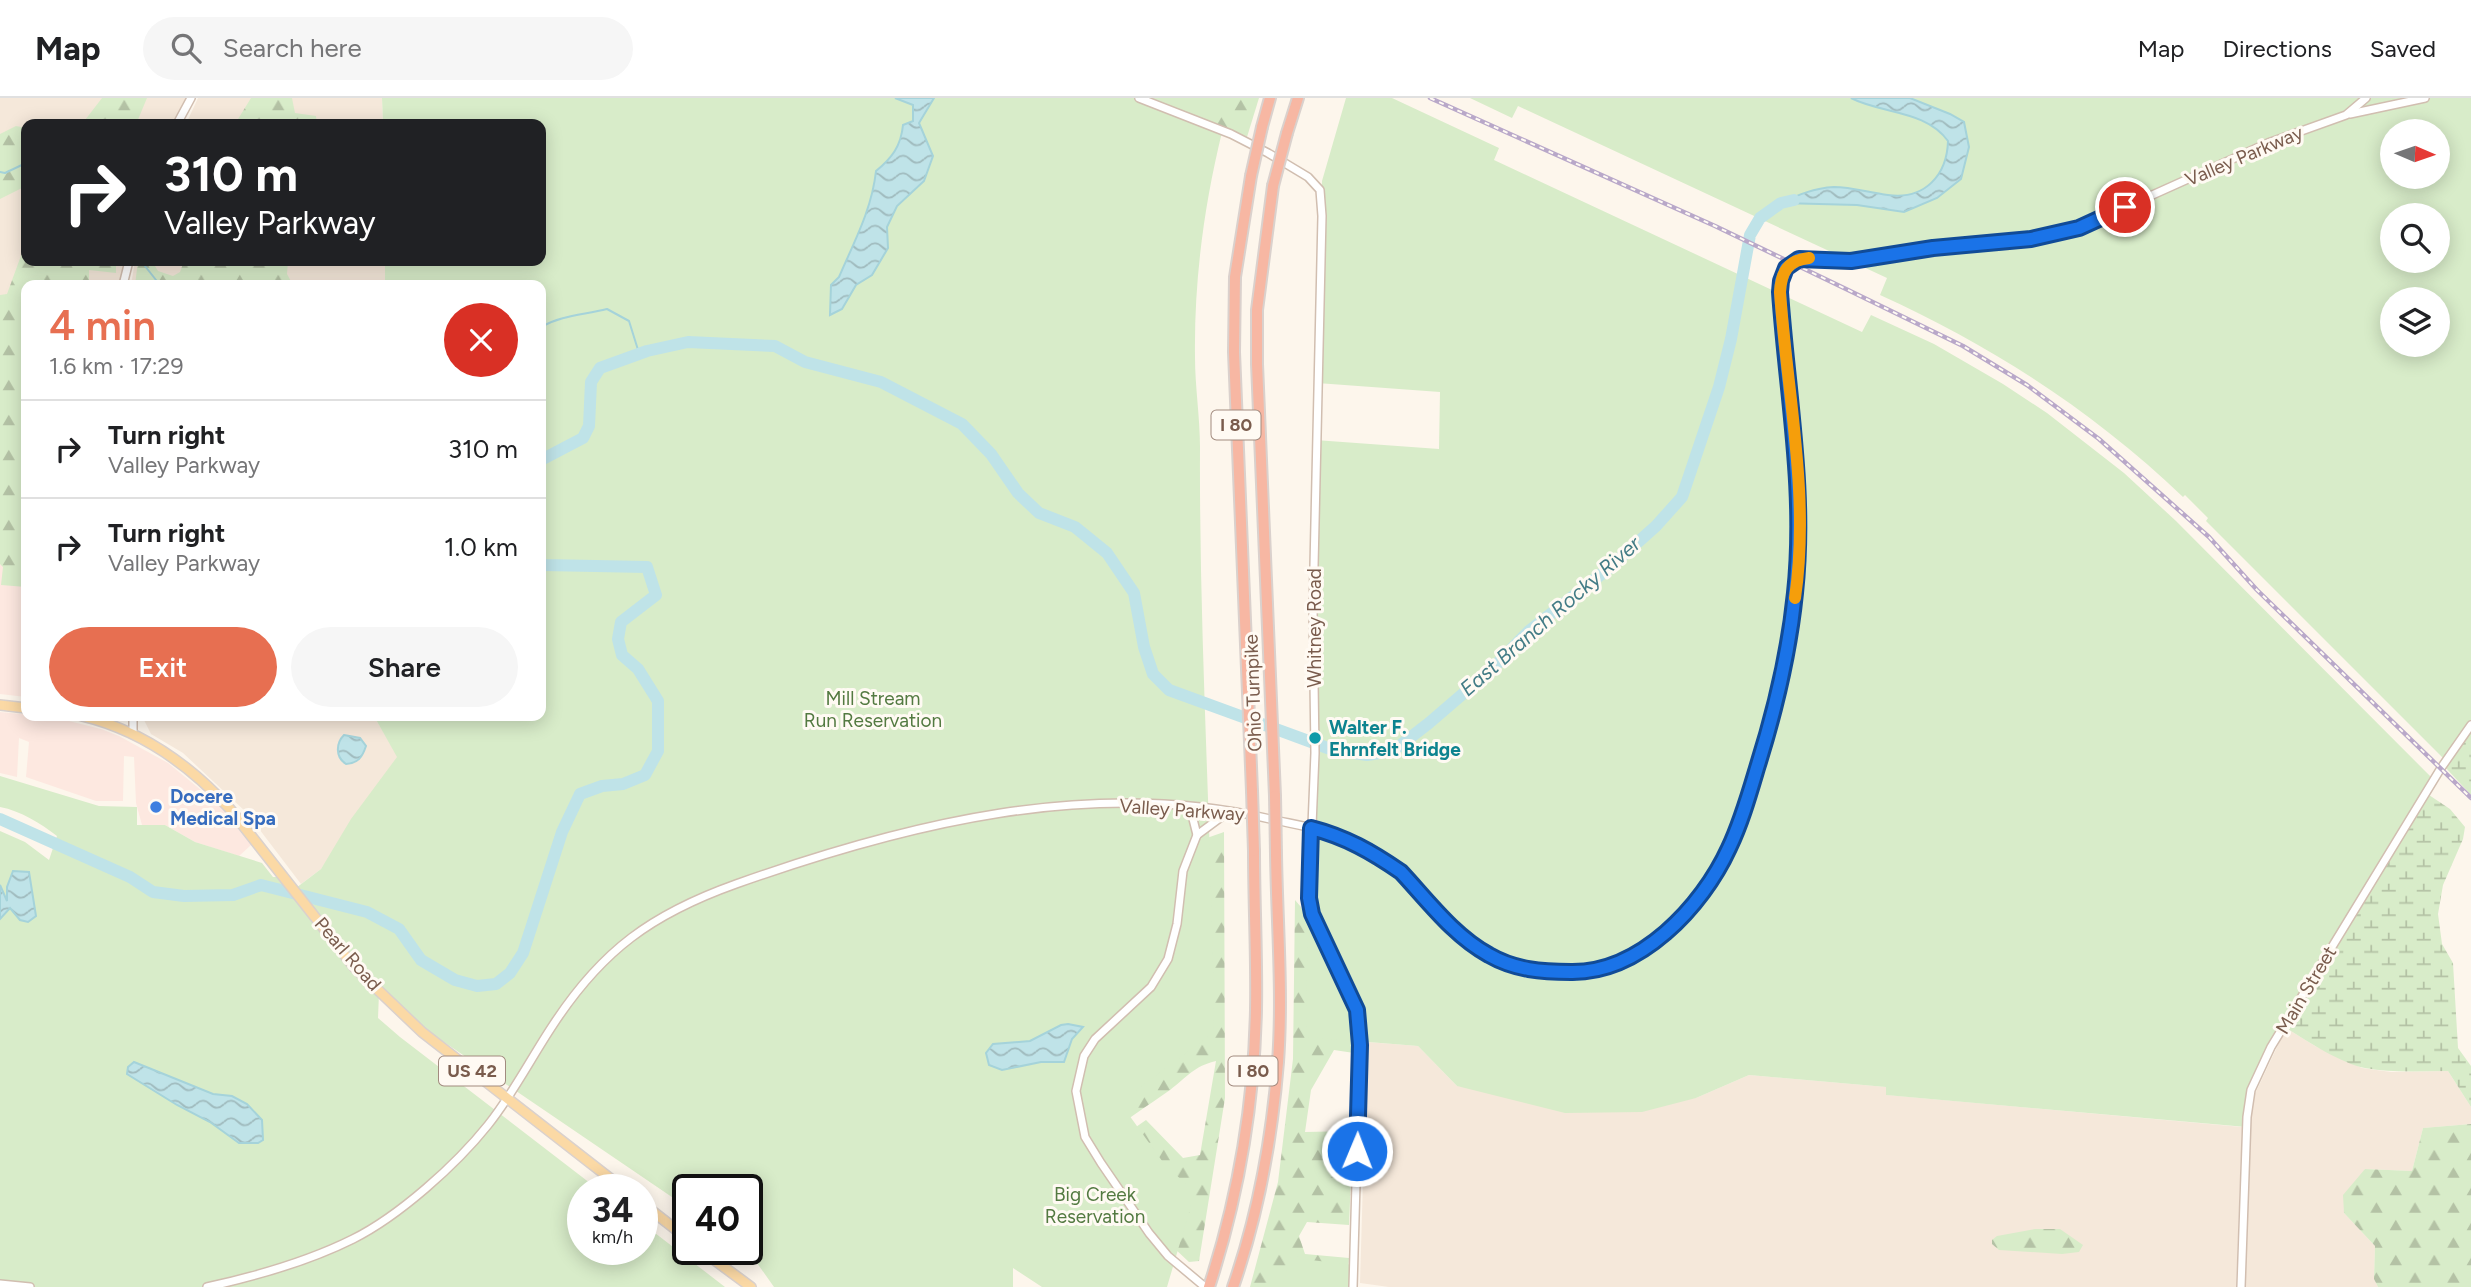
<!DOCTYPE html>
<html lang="en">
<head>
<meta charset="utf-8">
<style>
	:root { --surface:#fff; --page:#f6f6f6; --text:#202124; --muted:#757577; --line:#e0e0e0; --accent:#e76f51 }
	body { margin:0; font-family:Figtree,sans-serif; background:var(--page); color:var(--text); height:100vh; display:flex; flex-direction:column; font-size:26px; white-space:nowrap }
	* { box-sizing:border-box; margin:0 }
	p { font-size:23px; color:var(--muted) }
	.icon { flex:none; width:38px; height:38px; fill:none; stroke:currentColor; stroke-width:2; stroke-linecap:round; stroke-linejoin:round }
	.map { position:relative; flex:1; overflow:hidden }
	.sheet { position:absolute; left:21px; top:182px; width:525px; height:441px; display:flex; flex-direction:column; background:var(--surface); border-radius:14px; box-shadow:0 4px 18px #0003 }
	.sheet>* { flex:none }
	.banner { position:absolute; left:21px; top:21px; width:525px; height:147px; border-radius:14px; box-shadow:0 4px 18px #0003; background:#202124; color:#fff; overflow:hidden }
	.needle { width:46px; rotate:92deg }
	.controls { position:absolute; left:2380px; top:21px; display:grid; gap:14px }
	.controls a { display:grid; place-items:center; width:70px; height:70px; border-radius:50%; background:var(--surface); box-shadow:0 4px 18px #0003; font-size:35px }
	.speed { position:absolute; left:567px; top:1076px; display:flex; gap:14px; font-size:35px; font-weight:700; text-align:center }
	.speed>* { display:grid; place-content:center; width:91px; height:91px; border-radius:50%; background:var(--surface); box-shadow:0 4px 18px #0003; line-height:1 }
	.speed small { font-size:18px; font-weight:400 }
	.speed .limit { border:4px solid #111; border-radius:10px; background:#fff; color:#111 }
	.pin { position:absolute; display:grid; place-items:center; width:60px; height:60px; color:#fff; margin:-30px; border:4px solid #fff; border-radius:50%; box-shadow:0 2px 7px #0007 }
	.me { position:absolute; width:77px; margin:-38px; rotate:1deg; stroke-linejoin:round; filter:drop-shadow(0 0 5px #0008) }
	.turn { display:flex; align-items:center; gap:24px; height:147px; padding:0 28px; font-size:32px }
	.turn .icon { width:91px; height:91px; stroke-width:2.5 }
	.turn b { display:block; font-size:49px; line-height:60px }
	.round { display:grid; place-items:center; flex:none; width:74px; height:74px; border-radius:37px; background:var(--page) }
	.summary { display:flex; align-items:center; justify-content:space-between; height:119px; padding:0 28px }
	h1 { font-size:42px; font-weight:600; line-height:52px; color:var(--accent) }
	.button { display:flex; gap:14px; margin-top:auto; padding:14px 28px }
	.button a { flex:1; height:80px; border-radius:42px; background:var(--accent); color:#fff; font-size:28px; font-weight:600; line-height:80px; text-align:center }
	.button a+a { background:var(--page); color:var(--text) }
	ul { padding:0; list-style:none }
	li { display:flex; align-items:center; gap:21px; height:98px; padding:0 28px; border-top:2px solid var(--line) }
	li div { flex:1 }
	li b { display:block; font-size:26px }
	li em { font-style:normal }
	header { display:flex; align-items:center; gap:42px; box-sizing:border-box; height:98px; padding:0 35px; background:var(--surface); border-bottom:2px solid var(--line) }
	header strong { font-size:33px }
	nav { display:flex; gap:38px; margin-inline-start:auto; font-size:24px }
	.search { width:490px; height:63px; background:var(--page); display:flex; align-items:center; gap:18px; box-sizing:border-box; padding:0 24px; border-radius:38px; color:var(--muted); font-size:26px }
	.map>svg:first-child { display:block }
</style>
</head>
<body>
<header>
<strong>Map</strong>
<div class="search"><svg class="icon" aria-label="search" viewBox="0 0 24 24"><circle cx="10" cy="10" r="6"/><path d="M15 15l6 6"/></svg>Search here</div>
<nav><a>Map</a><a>Directions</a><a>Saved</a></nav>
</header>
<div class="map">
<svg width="2471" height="1189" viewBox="0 0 2471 1189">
	<defs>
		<pattern id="forest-firs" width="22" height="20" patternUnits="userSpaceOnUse" patternTransform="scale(1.75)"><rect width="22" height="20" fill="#d8ecc9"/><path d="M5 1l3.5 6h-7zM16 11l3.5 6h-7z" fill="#b4c2a5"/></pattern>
		<pattern id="wetland-marsh" width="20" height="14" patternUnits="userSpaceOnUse" patternTransform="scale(1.75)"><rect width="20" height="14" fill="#d8ecc9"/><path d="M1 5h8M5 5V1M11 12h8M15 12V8" fill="none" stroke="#b4c2a5"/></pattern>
		<pattern id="water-waves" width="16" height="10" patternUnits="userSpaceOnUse" patternTransform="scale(1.75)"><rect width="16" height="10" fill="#bfe3e8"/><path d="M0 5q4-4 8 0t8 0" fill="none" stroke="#a0bbbe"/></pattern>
	</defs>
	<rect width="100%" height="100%" fill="#fdf6ec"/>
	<g fill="#f5e8da">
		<path d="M0 0H187L174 26H26V163H125L121 187H26L3 469 0 466Z"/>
		<path d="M198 0H382L383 26H186Z"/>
		<path d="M135 163H385V187H131Z"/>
		<path d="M142 618H374L398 659 321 771 301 786 247 715 183 655 151 636Z"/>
		<path d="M2286 930 2315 948 2362 970 2391 974 2448 973 2471 1009V1026L2423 1030 2412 1073 2365 1071 2344 1115 2375 1148 2374 1181 2378 1189H2244L2249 1035 2254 998Z"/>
		<path d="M1367 944 1418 948 1457 988 1696 1000 1749 977 1886 989 1887 997 2242 1029 2236 1189H1389L1360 1185Z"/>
	</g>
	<g fill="#fde8e0">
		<path d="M0 466 26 489V599L0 596Z"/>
		<path d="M0 614 53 619 101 631 119 638 168 665 218 706 251 747 239 758 195 744 165 727H142L136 705 134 659 124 658 123 703H96L26 679 29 644 19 640 17 679 0 675Z"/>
	</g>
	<g fill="url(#forest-firs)">
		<path d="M102 0H147L137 24 140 26H82Z"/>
		<path d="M251 0H292L295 15 316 18 317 26H235Z"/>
		<path d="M1153 0H1259L1247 39Z"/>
		<path d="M16 28 26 30V88L0 101V36Z"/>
		<path d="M26 144V163H116V175L89 172V183L111 187H26V489L1 487 3 469 0 466V197L7 196Z"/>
		<path d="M138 163H152L158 173 173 178 180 174 184 163H288L287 176 293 187H135Z"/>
		<path d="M1224 734 1225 1000 1199 1163 1189 1164 1160 1137 1103 1052 1146 1022 1183 1060 1200 1057 1216 963C1194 968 1187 979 1170 992 1147 1008 1124 1023 1102 1041L1204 741Z"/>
		<path d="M1295 802 1301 809 1320 849 1353 937 1354 955 1334 952 1311 992 1305 1034 1353 1033 1349 1127 1307 1124 1299 1138 1305 1156 1349 1160 1347 1189H1250L1278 1084 1293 961Z"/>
		<path d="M2471 1026V1189H2378L2374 1181 2375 1148 2344 1115 2343 1097 2365 1071 2412 1073 2423 1030Z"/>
		<path d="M2035 1131H2060L2083 1147 2079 1154 2062 1156 1999 1152 1992 1146V1142L1997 1138Z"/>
	</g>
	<g fill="url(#wetland-marsh)">
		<path d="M2471 631V697L2445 669Z"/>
		<path d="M2429 697 2450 711 2465 729 2463 741 2443 787 2438 816 2442 846 2453 865 2458 950 2471 968V1009L2448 973C2420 973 2392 975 2365 970 2340 965 2309 944 2286 930Z"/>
	</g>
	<g fill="#d8ecc9" fill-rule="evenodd">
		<path d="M382 0H1225L1216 31 1222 34C1204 108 1194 182 1195 259 1195 289 1200 319 1200 349 1199 543 1212 737 1214 931L1217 932 1127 999 1129 1017 1165 1067 1195 1094 1167 1189H1042L1013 1170V1189H774L747 1151V1092H688V1110L422 929 379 895 378 920 400 939 599 1092H583V1152H642V1125L725 1189H0V733L25 744 49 762 57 738C40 725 21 713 0 709V678L99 708 137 709V727H165L195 744 262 765 273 779H287L296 790 321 771 351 721 397 659 374 618H541V187H385V163H541V26H383Z"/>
		<path d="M1346 0H1392L1499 50 1494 62 1862 234 1871 217 1934 246 2003 286 2047 315 2124 375 2176 423 2432 680 2247 990 2246 1029 1886 997V989L1749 977 1696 1000 1642 1014 1565 1015 1457 988 1418 948 1306 939 1315 342 1439 351 1440 294 1317 285 1322 83Z"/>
		<path d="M1470 0H2471V622L2444 661 2206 423 2208 420 2185 397 2183 399C2093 313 1992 248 1880 197L1887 180 1518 8 1512 20ZM2392 33H2438V79H2392ZM2392 117H2438V163H2392ZM2392 201H2438V247H2392Z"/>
		<path d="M1292 1155 1302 1161 1354 1167 1353 1189H1282Z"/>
	</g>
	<g fill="url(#water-waves)" stroke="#a5d3da" stroke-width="2">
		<path d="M895 0H934L919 25 933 58 924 83 897 108 887 129 888 150 872 177 856 187 842 211 830 217 831 187 839 179C854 144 872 111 876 73 892 60 901 48 903 27L913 23V7Z"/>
		<path d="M1851 0H1910L1950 16 1964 24 1969 49 1961 81 1937 100 1904 114 1857 107 1781 105C1798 97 1814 90 1834 89 1852 89 1870 95 1888 97 1925 102 1947 77 1948 43 1926 12 1882 16 1851 0Z"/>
		<path d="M344 637 360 640 366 648C362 660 358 665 346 666 335 659 336 645 344 637Z"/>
		<path d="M13 773 29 774 36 818 28 824 20 822 10 810 0 821V787L7 803V789Z"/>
		<path d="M1068 926 1083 929 1072 941 1064 964H1041L1002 972 989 967 986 955 993 946 1030 943 1061 927Z"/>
		<path d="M134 964 213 996 232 998 247 1006 262 1022 263 1042 258 1045H239L210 1024 177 1007 127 976 128 969Z"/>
	</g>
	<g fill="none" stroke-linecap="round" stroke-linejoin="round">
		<g stroke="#a5d3da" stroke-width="2">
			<path d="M0 74 5 75 26 65"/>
			<path d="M141 163 160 187"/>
			<path d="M541 229C562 217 584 217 607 211L629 223 639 255"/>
		</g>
		<g stroke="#bfe3e8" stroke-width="12">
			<path d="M541 362 583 340 589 328 591 284 600 270 647 253 688 244 775 248 805 264 881 284 962 326 991 356 1018 395 1039 415 1075 429 1107 455 1134 495 1144 549 1153 576 1169 592 1333 652 1367 657 1393 653 1429 625 1493 570 1529 533 1608 471 1656 428 1682 399 1719 289 1731 241 1750 137 1760 120 1781 105 1794 102"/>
			<path d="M0 721 130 779 153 794 184 798 233 797 261 787 367 814 399 831 421 862 455 882 477 888 496 886 510 875 523 855 562 734 580 696 602 688 623 686 645 677 658 653V603L638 571 622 557 618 541 621 524 656 497 647 469 543 467 541 464"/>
		</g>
		<defs>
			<g id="minor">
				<path d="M1139 0 1231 36 1268 55 1308 79 1320 92 1322 118 1313 512 1315 655 1309 800 1313 816 1357 912 1360 947 1353 1189"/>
				<path d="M2350 16 2425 0"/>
				<path d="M177 26 191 0"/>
				<path d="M123 187 129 163"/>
				<path d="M133 618V636"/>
				<path d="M1190 709 1197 737"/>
				<path d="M0 1186 30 1189"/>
				<path d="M207 1189C257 1178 307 1164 353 1141 399 1118 456 1067 488 1027 513 996 531 960 553 927 602 852 652 816 736 786 905 726 1092 679 1270 721 1301 728 1333 732 1361 748 1374 755 1389 764 1401 774 1409 781 1417 792 1425 800 1459 836 1491 867 1542 874 1556 875 1575 877 1590 875 1647 866 1703 803 1728 753 1742 725 1750 693 1759 664 1781 592 1797 518 1799 442 1801 359 1786 277 1780 194 1781 182 1783 168 1795 162 1813 155 1836 164 1855 162 1881 159 1908 153 1935 150 1984 145 2032 143 2079 130L2268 45 2346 17 2366 0"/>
				<path d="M1205 1189 1168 1158 1149 1135 1101 1065 1085 1039 1076 993 1084 958 1095 941 1151 889 1168 861 1177 826 1183 773 1197 737 1228 714"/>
				<path d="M2241 1189 2247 1019 2251 992 2271 949 2441 670 2471 627"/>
			</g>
			<g id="major">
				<path d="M0 607 26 610"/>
				<path d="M82 618C140 632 190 667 230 711L355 870 422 934 625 1092"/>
				<path d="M642 1105 688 1141"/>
				<path d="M701 1152 751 1189"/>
			</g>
			<g id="highway">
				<path d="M1262 29 1270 0"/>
				<path d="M1287 35 1298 0"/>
				<path d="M1251 78 1235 179 1234 254 1252 693"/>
				<path d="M1273 88 1257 212V266L1275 698"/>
				<path d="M1209 1189C1238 1100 1254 1006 1256 912 1257 859 1254 806 1254 753"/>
				<path d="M1233 1189C1258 1117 1272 1040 1278 964 1283 895 1277 825 1276 756"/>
			</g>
		</defs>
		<use href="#minor" stroke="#d1beb0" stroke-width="10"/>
		<use href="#major" stroke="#dad1cd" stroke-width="12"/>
		<use href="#highway" stroke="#dad1cd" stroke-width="14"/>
		<use href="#minor" stroke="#fff" stroke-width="7"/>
		<use href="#major" stroke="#fbd9a5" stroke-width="9"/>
		<use href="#highway" stroke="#f7b7a3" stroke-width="10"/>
		<defs>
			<path id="rail" d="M1430 0 1715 128 1846 191 1963 248 2027 287 2099 341 2209 439 2257 492 2471 700"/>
		</defs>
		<use href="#rail" stroke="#b9a8c9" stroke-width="4.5"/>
		<use href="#rail" stroke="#fffaf3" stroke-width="2" stroke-dasharray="5" stroke-linecap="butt"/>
		<defs>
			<g id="highway-bridge">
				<path d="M1251 78 1262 29"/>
				<path d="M1273 88 1287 35"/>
				<path d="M1252 693 1254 753"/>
				<path d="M1275 698 1276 756"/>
			</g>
		</defs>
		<use href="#highway-bridge" stroke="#dad1cd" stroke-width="14" stroke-linecap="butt"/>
		<use href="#highway-bridge" stroke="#f7b7a3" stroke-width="10"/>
	</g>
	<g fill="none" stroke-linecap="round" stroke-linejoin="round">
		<defs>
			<path id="route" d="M1357 1053 1360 947 1357 912 1312 816 1309 800 1311 730C1346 739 1372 754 1401 774 1428 803 1454 838 1489 857 1515 872 1542 874 1571 874 1640 875 1702 809 1729 750 1741 725 1749 697 1757 670 1775 613 1789 555 1795 495 1806 392 1787 296 1780 194L1781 183 1786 170 1799 161 1851 163 1933 150 2031 141 2079 130 2125 109"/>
		</defs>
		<use href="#route" stroke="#114b97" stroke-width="18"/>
		<use href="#route" stroke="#1a73e8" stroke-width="12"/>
		<path stroke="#f59e0b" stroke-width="12" d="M1795 500C1810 398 1787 296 1780 194 1781 174 1788 162 1809 160"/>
	</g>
	<circle fill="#0f9aa8" stroke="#fffaf3" stroke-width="2.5" cx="1315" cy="640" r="7"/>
	<circle fill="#3f7fe0" stroke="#fffaf3" stroke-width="2.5" cx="156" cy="709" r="7"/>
	<g text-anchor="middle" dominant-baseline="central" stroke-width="6" stroke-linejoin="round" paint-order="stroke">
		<g fill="#fffaf3" stroke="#a28b7f" stroke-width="2">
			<rect x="1211.5" y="312.5" width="49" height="29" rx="5"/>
			<rect x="439" y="958.5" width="66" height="29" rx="5"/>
			<rect x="1228.5" y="958.5" width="49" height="29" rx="5"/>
		</g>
		<g font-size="18" font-weight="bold" fill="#7a5c4d">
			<text x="1236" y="327">I 80</text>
			<text x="472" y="973">US 42</text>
			<text x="1253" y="973">I 80</text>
		</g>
		<g font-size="19" fill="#7a5c4d" stroke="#fffaf3">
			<text transform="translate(2244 58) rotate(-23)">Valley Parkway</text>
			<text transform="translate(1314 530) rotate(-90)">Whitney Road</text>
			<text transform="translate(1253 595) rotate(-92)">Ohio Turnpike</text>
			<text transform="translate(1182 712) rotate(4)">Valley Parkway</text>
			<text transform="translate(348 856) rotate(49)">Pearl Road</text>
			<text transform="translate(2306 892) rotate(-59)">Main Street</text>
		</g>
		<g font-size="19" fill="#537a41" stroke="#fffaf3">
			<text x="873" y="600">Mill Stream<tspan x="873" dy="22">Run Reservation</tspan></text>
			<text x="1095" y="1096">Big Creek<tspan x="1095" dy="22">Reservation</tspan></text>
		</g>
		<g font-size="19" font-weight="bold" fill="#0d838f" stroke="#fffaf3" text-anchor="start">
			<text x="1329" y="629">Walter F.<tspan x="1329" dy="22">Ehrnfelt Bridge</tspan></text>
		</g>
		<g font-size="19" font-weight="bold" fill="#366cbe" stroke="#fffaf3" text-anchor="start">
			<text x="170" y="698">Docere<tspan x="170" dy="22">Medical Spa</tspan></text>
		</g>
		<g font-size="21" font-style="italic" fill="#437c86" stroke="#fffaf3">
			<text transform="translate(1550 518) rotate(-41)">East Branch Rocky River</text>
		</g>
	</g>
</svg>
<div class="controls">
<a><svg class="needle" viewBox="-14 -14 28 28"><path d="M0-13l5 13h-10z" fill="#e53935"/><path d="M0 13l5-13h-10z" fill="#757577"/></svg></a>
<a><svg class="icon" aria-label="search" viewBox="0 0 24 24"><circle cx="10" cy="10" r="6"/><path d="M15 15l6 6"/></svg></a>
<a><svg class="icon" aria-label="layers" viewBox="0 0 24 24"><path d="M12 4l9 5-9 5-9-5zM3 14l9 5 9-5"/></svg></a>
</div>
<div class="speed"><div>34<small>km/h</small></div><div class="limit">40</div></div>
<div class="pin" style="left:2125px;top:109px;background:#d93025"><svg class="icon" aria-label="arrive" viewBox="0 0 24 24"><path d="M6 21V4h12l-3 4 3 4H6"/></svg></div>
<svg class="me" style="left:1357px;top:1053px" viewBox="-20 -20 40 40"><circle r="17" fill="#1a73e8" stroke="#fff" stroke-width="3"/><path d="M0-11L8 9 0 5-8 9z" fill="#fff"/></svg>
<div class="banner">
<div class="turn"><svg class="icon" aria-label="right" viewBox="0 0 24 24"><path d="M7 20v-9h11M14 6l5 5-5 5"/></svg><div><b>310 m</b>Valley Parkway</div></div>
</div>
<section class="sheet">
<div class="summary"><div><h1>4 min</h1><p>1.6 km · 17:29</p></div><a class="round" style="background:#d93025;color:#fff"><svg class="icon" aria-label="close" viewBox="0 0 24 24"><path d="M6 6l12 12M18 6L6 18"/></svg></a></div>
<ul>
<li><svg class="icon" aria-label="right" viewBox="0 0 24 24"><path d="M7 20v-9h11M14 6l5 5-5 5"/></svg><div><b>Turn right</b><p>Valley Parkway</p></div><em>310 m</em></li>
<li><svg class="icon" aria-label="right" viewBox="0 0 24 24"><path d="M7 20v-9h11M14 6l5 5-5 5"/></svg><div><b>Turn right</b><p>Valley Parkway</p></div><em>1.0 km</em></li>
</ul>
<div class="button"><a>Exit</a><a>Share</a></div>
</section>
</div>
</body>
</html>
